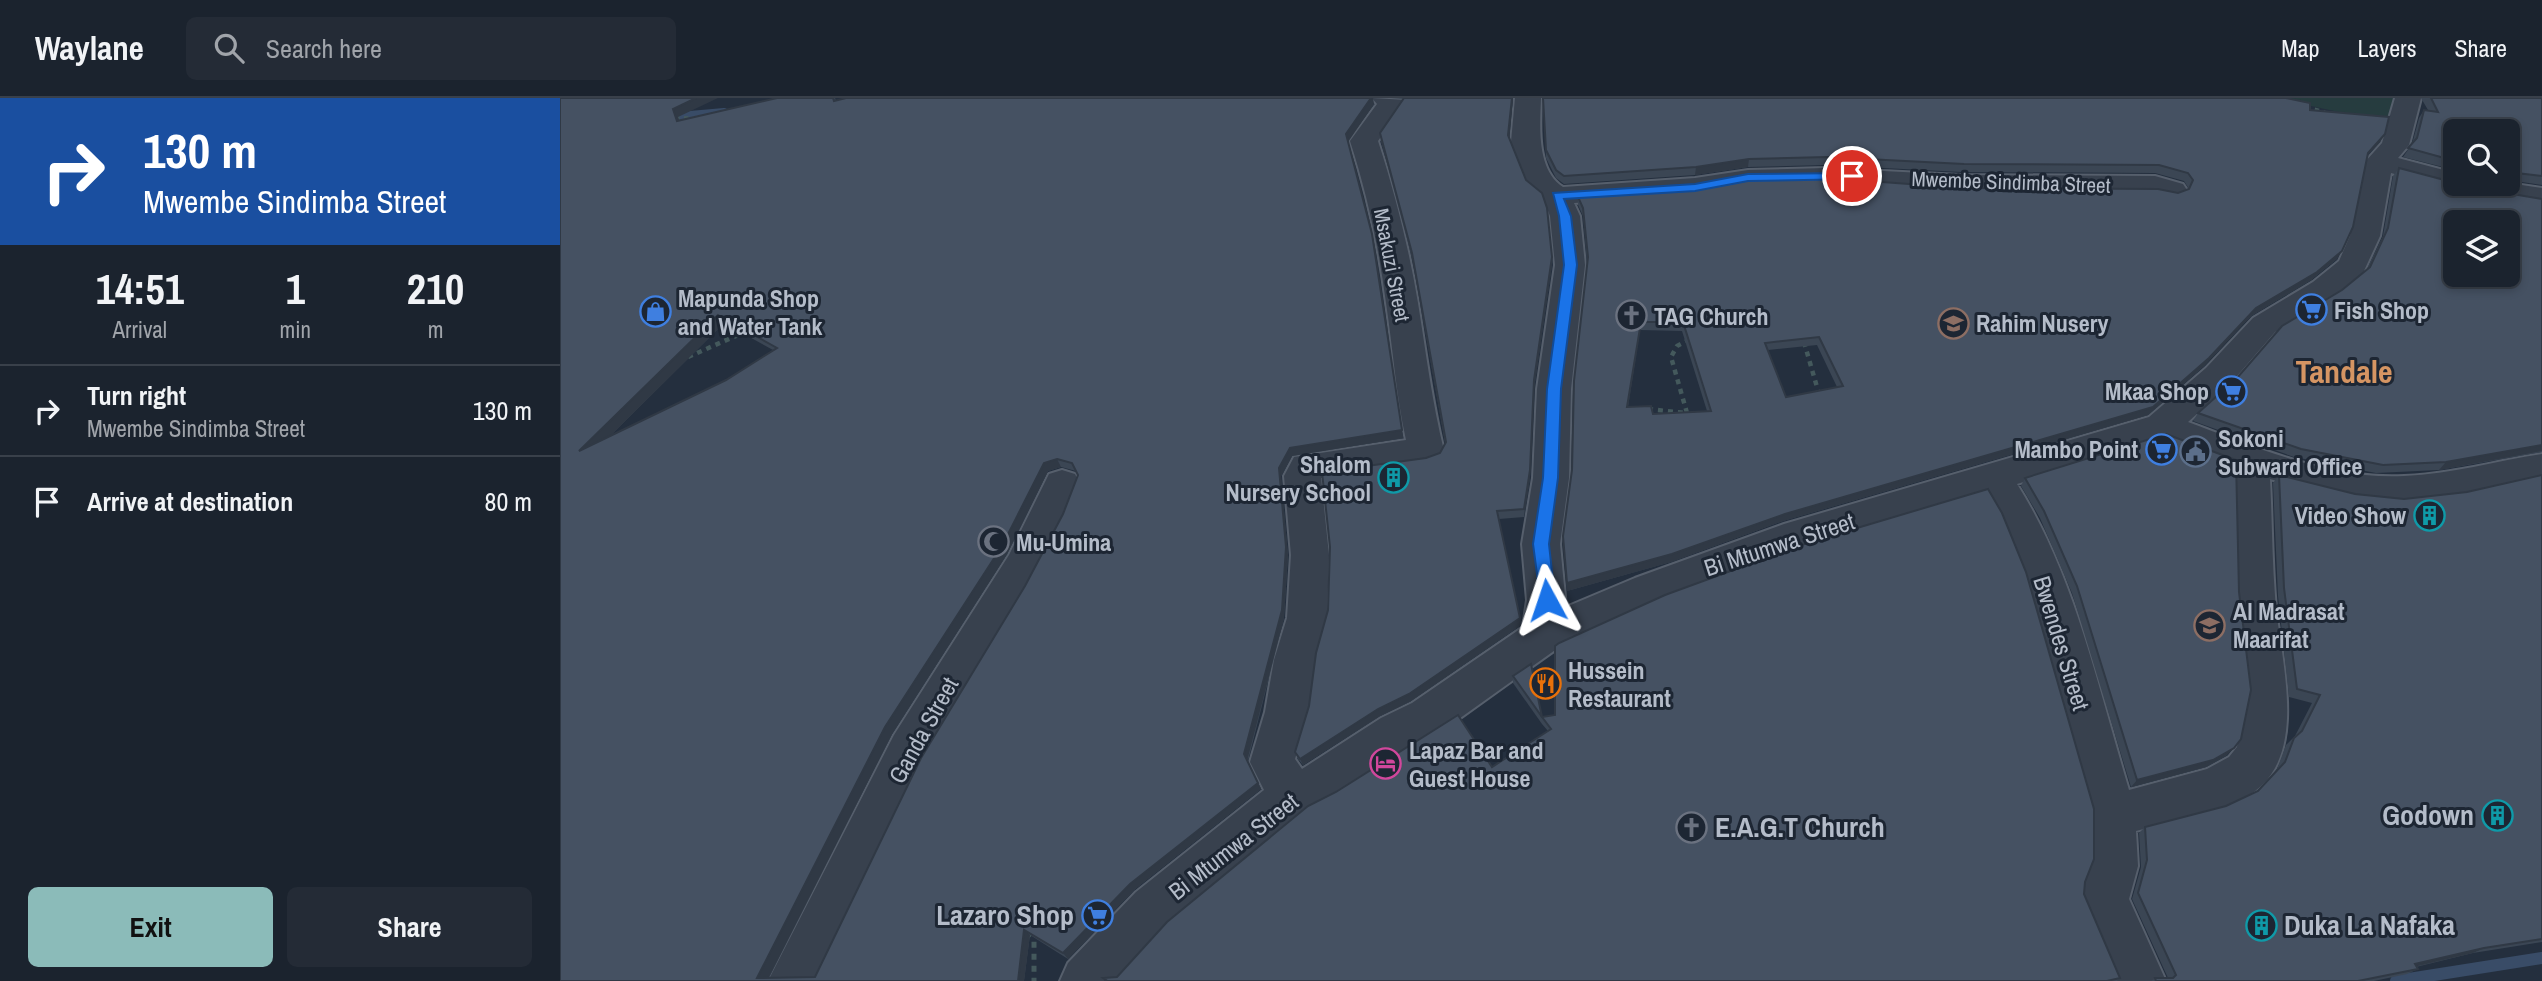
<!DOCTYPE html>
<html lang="en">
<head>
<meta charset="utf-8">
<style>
	:root { --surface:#1b232e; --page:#242b36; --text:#f1f3f6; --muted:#a0a4aa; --line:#39404a; --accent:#8bbbb9 }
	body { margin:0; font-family:"Archivo Narrow",sans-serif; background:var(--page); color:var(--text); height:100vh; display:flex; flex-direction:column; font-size:26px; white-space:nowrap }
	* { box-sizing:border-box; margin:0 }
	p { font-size:23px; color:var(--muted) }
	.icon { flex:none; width:38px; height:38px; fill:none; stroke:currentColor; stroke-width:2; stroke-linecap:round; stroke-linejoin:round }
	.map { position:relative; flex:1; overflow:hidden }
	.panel { display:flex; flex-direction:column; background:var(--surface); width:560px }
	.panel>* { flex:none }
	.top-card { background:#1a4fa0; color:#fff; overflow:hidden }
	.buttons { position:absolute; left:1883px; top:21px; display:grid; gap:14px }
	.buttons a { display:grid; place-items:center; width:77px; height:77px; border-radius:10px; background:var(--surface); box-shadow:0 4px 10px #0003,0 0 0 2px var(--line); font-size:35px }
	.pin { position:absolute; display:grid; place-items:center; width:60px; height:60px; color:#fff; margin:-30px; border:4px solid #fff; border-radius:50%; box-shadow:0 2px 7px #0007 }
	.me { position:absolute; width:77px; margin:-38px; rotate:355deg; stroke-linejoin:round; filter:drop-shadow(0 0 5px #0008) }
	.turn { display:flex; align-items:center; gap:24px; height:147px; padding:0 28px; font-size:32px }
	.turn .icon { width:91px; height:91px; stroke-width:2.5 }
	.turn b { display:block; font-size:49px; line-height:60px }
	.eta { display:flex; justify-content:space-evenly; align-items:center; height:119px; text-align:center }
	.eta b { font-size:42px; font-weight:700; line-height:49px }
	.primary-button { display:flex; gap:14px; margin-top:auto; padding:14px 28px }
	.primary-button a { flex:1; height:80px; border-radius:10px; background:var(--accent); color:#111; font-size:28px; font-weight:700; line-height:80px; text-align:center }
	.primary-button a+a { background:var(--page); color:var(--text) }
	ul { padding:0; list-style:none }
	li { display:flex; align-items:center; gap:21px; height:91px; padding:0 28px; border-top:2px solid var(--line) }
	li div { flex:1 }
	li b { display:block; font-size:26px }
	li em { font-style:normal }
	header { display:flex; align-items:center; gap:42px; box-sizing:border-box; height:98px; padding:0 35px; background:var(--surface); border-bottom:2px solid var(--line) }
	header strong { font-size:33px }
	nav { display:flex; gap:38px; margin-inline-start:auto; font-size:24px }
	.search { width:490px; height:63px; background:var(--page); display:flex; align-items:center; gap:18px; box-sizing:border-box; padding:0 24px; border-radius:10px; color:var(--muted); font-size:26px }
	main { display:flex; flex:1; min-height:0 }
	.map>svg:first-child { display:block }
</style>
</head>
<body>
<header>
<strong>Waylane</strong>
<div class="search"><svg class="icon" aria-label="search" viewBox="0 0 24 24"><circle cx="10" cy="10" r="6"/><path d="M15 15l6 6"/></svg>Search here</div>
<nav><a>Map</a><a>Layers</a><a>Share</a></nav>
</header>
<main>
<section class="panel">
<div class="top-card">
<div class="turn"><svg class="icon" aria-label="right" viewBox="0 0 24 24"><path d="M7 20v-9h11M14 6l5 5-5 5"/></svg><div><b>130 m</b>Mwembe Sindimba Street</div></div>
</div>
<div class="eta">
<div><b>14:51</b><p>Arrival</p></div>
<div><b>1</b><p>min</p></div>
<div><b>210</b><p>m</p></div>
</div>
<ul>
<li><svg class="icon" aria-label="right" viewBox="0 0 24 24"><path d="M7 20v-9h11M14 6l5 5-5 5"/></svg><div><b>Turn right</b><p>Mwembe Sindimba Street</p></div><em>130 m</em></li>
<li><svg class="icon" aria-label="arrive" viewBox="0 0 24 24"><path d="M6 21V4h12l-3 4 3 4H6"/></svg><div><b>Arrive at destination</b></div><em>80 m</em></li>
</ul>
<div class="primary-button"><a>Exit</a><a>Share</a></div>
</section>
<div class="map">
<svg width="1982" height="883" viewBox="0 0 1982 883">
	<rect width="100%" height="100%" fill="#242f3e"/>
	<path fill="#263c3f" d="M1714 0H1837L1829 25Z"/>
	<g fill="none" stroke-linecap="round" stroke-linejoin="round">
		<path stroke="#394c67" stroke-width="8" d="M107 19 164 14"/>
		<path stroke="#394c67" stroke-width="12" d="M1836 883 1982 860"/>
		<defs>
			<g id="street">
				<path d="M812 0 846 2 818 43C835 95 849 151 858 205 866 255 872 304 884 353L879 362 866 366 761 380 769 457 767 520 756 562 749 614 735 661 742 671 821 620 852 605 963 529 967 502 962 446 973 380 977 291 995 167 990 118 984 102 969 89 951 44 955 0H981C980 27 976 72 1003 89L1135 80 1188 72 1265 70 1401 77 1595 78 1623 86 1627 92 1623 98 1613 101 1594 96 1401 95 1265 86 1188 88 1135 98 1014 105 1020 118 1025 167 1011 291 1009 380 1000 446 1006 509 1075 480 1224 426 1589 319 1646 270 1693 220 1753 184 1779 163 1790 138 1805 64 1822 45 1835 0H1861L1849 47 1838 60 1895 75V86L1948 85 1982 90V108L1906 95 1831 75 1820 138 1803 175 1775 198 1715 234 1670 286 1628 324C1696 349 1770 382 1844 378 1891 376 1936 363 1982 356V382C1928 392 1870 411 1816 406 1779 402 1745 391 1710 381 1712 420 1712 459 1715 498 1718 552 1748 645 1701 688 1671 716 1615 722 1576 733L1578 768 1569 801 1606 883H1554L1521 802V791L1531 768V717L1464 481 1440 422 1425 396 1247 449 1103 502 998 550 882 633 853 648 777 699 749 712 610 828 560 883H500L508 865 576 794 704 692 690 664 705 614 714 562 727 520 731 457 724 378 734 359 846 342C836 297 833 251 826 205 819 151 807 95 790 43L817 6ZM1601 341 1673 368 1675 501 1687 599 1677 649 1669 659 1647 671 1569 692C1538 590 1515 478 1457 386Z"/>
				<path d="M502 372 515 376 520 386C482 487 415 571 365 666 328 737 295 811 261 883H208L334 637 449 457 489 376Z"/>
			</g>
		</defs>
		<use href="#street" stroke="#565f6c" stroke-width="4"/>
		<g stroke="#44595c" stroke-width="3.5" stroke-dasharray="4.5 4.5" stroke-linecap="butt">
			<path d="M1746 9 1765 14"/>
			<path d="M115 20H135"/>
		</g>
		<g stroke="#44595c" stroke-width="4.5" stroke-dasharray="5 5" stroke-linecap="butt">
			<path d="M1244 244 1259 296"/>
			<path d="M128 259 187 233"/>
			<path d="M1088 311 1125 315"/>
			<path d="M1127 315 1111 259 1117 248 1131 241"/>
		</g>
		<path stroke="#44595c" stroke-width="5" stroke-dasharray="6 6" stroke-linecap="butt" d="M466 835 474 843V883"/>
		<use href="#street" fill="#38414e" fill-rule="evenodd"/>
	</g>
	<g fill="#3b4654" fill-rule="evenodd">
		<path d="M0 0 118 19 119 23 275 0 276 2 814 6 788 43 843 340 732 358 721 378 728 457 724 520 688 663 701 691 574 792 508 861 470 837 464 883H0ZM164 225 213 252 166 282 50 338ZM501 369 516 373 518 377 503 416 255 879 209 880 332 636 447 456 488 373Z"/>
		<path d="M831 0H953L949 39 992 167 974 291 970 380 964 419 939 421 960 520 961 527 851 603 820 618 743 667 738 661 735 654 866 360 880 355 885 345 853 164 821 43 820 35 843 1Z"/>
		<path d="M983 0 1750 12 1820 44 1807 58 1777 161 1751 182 1691 218 1644 268 1588 317 1223 423 1111 464 1007 493 1003 438 1012 372 1027 164 1023 118 1018 107V99L1404 90 1618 95 1629 91 1624 83 1595 75 1401 74 1265 67 1188 69 1135 77 1004 86 996 80 986 60ZM1080 232 1122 233 1147 313 1093 316 1068 309ZM1257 247 1277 289 1226 299 1208 252Z"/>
		<path d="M1861 0H1982V87L1948 82V33H1895V72L1843 59 1852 46 1859 20 1864 12H1868Z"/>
		<path d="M1839 70 1911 89 1982 101V354L1879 372 1816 375 1734 359 1633 323 1638 315 1807 171 1823 138 1833 78Z"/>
		<path d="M1719 377 1795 396 1844 401 1907 394 1982 377V844L1913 855 1856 869 1858 871 1847 876 1814 883H1591L1595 880H1608L1572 801 1581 769 1579 735 1585 729 1666 708 1696 694 1717 671 1726 647 1735 638 1752 605 1729 599 1718 498 1713 385Z"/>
		<path d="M1465 380 1667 657 1646 669 1571 689 1512 495 1480 420 1461 388Z"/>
		<path d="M953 578 982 619V626L953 585Z"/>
		<path d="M982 619 1525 784 1524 796 1560 880 1557 883H545V882L543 880 557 879 932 669 988 633 982 626Z"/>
	</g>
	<g fill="#303945">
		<path d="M136 0H158L118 19 122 31 117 23 113 11Z"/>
		<path d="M811 0H813L814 6 788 44 786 36Z"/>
		<path d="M952 0H953L949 45 948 37Z"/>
		<path d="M1825 36 1820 44 1802 63 1808 55Z"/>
		<path d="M1189 61 1188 69 1135 77 1136 69Z"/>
		<path d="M1782 153 1777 161 1751 182 1691 218 1644 268 1588 317 1223 423 1111 464 1007 493V485L1696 210Z"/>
		<path d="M992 159V167L974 291 970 380 964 419 974 282Z"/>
		<path d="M158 217 164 225 27 361 19 353Z"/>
		<path d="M842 332 843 340 732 358 721 378 728 457 724 520 687 663 684 656 719 370 730 350Z"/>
		<path d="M1982 347V353L1879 372 1886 364Z"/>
		<path d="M497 361 501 369 488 373 447 456 332 636 207 883 197 880 325 629 484 365Z"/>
		<path d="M960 520 961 527 851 603 820 618 743 667 740 661Z"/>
		<path d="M1674 650 1667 657 1646 669 1571 689 1577 682Z"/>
		<path d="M698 685 701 691 574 792 508 861 503 855 570 786Z"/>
		<path d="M464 832 470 837 464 883H458Z"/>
		<path d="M1924 850 1913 855 1845 871 1855 866Z"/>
	</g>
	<g fill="#455162" stroke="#303945" stroke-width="2" fill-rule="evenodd">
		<path d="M0 0H136L113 11 117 23 217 0H273L274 3 286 0H811L786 36 812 136 842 332 730 350 719 370 726 449 722 512 684 656 698 685 570 786 503 855 464 832 458 883H0ZM158 217 217 250 166 282 19 353ZM497 361 512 365 518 377 503 416 465 488 361 660 255 879 197 880 325 629 442 448 484 365Z"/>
		<path d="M844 0H952L948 37 966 82 982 95 987 110 992 159 974 282 970 372 964 411 937 413 960 520 849 596 818 611 740 661 735 654 749 608 756 555 768 512 770 449 762 374 866 360 880 355 886 344 852 155 820 35Z"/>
		<path d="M983 0H1726L1750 5V12L1829 19 1825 36 1808 55 1793 129 1782 153 1757 174 1696 210 1649 260 1593 309 1225 416 1112 456 1007 485 1003 438 1012 372 1014 283 1028 159 1023 110 1018 99 1136 92 1190 82 1267 80 1404 90 1598 91 1618 95 1629 91 1633 82 1628 75 1599 67 1404 66 1267 59 1189 61 1136 69 1004 78 996 72 986 52ZM1081 224H1123L1151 313 1093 316 1091 308 1067 309ZM1259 239 1283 288 1226 299 1205 245Z"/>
		<path d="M1871 0H1982V78L1948 74V33H1895V63L1848 50 1857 40 1864 12 1878 14Z"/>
		<path d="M1839 70 1911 89 1982 101V347L1886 364 1823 367 1741 351 1638 315 1677 280 1722 228 1782 192 1810 169 1828 130ZM1895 124H1948V177H1895Z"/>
		<path d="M1606 336 1676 362 1679 494 1691 592 1681 641 1674 650 1653 662 1577 682 1517 488 1484 413 1465 380Z"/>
		<path d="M1719 377 1795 396 1844 401 1907 394 1982 377V841L1924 850 1855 866 1858 871 1798 883H1596L1595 880H1613L1616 877 1578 795 1587 762 1585 729 1666 708 1698 693 1725 664 1734 640 1742 633 1760 597 1737 591 1724 490Z"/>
		<path d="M1428 391 1442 415 1466 474 1534 711V761L1525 784 1524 796 1560 880 1547 883H545L546 882 543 880 557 879 607 824 748 708 776 694 898 617 932 669 991 631 982 619 995 617V548L999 545 1105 497 1250 444Z"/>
		<path d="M971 566 982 619 953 578Z"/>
	</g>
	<path fill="#1a73e8" stroke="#114b97" stroke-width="2" d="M1292 75 1297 78 1296 81 1188 83 1135 93 1004 101 1011 118 1017 167 1001 291 998 380 989 446 995 502 987 508 981 506 973 446 983 380 987 291 1004 167 999 118 993 95 1135 86 1188 76Z"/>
	<defs>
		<symbol id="supermarket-ring" viewBox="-11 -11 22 22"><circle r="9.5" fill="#1d2633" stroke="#3f7fe0" stroke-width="1.5"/><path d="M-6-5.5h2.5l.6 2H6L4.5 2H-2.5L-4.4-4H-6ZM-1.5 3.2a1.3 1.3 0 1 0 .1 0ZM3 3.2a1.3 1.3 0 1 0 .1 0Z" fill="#3f7fe0"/></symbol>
		<symbol id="shop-ring" viewBox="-11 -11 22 22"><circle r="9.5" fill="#1d2633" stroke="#3f7fe0" stroke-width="1.5"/><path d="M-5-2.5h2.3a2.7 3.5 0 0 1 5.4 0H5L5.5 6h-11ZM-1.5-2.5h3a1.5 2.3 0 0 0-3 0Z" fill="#3f7fe0"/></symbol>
		<symbol id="church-ring" viewBox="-11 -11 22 22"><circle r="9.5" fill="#1d2633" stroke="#6b7280" stroke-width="1.5"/><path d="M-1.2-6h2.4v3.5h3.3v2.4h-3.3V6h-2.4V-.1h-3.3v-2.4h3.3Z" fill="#6b7280"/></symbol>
		<symbol id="school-ring" viewBox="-11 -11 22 22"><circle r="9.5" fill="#1d2633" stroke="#8d6e63" stroke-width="1.5"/><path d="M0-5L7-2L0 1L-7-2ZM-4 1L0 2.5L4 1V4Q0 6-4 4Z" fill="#8d6e63"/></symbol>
		<symbol id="civic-ring" viewBox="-11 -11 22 22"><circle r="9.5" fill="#1d2633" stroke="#5c6f8a" stroke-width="1.5"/><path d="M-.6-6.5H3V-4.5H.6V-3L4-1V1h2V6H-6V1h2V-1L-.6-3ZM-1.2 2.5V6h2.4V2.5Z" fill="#5c6f8a"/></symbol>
		<symbol id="building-ring" viewBox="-11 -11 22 22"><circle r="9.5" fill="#1d2633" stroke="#0f9aa8" stroke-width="1.5"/><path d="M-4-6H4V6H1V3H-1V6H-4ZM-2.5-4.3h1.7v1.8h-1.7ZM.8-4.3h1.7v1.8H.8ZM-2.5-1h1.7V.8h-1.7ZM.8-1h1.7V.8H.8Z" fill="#0f9aa8"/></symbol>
		<symbol id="mosque-ring" viewBox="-11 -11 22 22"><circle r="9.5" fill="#1d2633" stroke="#6b7280" stroke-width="1.5"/><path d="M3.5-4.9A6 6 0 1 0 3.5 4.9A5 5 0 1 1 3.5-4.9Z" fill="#6b7280"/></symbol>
		<symbol id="restaurant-ring" viewBox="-11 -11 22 22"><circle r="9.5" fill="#1d2633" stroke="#e8710a" stroke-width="1.5"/><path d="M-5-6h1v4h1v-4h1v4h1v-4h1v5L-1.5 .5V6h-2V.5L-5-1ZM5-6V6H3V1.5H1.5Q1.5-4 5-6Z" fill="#e8710a"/></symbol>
		<symbol id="hotel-ring" viewBox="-11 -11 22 22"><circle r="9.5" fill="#1d2633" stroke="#d1479c" stroke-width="1.5"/><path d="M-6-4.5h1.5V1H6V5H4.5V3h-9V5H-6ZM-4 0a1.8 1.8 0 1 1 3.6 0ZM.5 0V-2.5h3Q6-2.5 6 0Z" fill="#d1479c"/></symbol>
	</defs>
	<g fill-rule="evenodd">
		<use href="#supermarket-ring" x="1734" y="194" width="35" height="35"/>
		<use href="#shop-ring" x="78" y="196" width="35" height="35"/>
		<use href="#church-ring" x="1054" y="200" width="35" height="35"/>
		<use href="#school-ring" x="1376" y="208" width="35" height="35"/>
		<use href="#supermarket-ring" x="1654" y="276" width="35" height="35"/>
		<use href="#supermarket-ring" x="1584" y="334" width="35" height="35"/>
		<use href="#civic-ring" x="1618" y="336" width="35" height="35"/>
		<use href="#building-ring" x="816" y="362" width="35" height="35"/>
		<use href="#building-ring" x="1852" y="400" width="35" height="35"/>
		<use href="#mosque-ring" x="416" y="426" width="35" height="35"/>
		<use href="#school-ring" x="1632" y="510" width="35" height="35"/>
		<use href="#restaurant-ring" x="968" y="568" width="35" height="35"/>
		<use href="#hotel-ring" x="808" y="648" width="35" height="35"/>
		<use href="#building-ring" x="1920" y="700" width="35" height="35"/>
		<use href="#church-ring" x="1114" y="712" width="35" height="35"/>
		<use href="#supermarket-ring" x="520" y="800" width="35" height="35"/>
		<use href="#building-ring" x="1684" y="810" width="35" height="35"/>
	</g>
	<g text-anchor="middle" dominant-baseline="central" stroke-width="6" stroke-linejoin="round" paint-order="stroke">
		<g font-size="21" fill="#b4bcc9" stroke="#1d2633">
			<text transform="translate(1451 84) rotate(2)">Mwembe Sindimba Street</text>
			<text transform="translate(832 167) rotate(79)">Msakuzi Street</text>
		</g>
		<g font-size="24" font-weight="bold" fill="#b4bcc9" stroke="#1d2633" text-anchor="start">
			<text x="118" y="200">Mapunda Shop<tspan x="118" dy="28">and Water Tank</tspan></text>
			<text x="1774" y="212">Fish Shop</text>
			<text x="1094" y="218">TAG Church</text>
			<text x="1416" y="225">Rahim Nusery</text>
			<text x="1649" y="293" text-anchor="end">Mkaa Shop</text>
			<text x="1658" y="340">Sokoni<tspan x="1658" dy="28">Subward Office</tspan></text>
			<text x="1578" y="351" text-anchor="end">Mambo Point</text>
			<text x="811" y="366" text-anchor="end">Shalom<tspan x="811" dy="28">Nursery School</tspan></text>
			<text x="1846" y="417" text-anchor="end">Video Show</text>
			<text x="456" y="444">Mu-Umina</text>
			<text x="1673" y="513">Al Madrasat<tspan x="1673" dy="28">Maarifat</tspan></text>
			<text x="1008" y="572">Hussein<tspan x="1008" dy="28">Restaurant</tspan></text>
			<text x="849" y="652">Lapaz Bar and<tspan x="849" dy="28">Guest House</tspan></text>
		</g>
		<g font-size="24" fill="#b4bcc9" stroke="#1d2633">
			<text transform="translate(1219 446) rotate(-18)">Bi Mtumwa Street</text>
			<text transform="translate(1502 545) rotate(73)">Bwendes Street</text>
			<text transform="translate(363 632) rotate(-61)">Ganda Street</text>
			<text transform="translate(673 748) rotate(-38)">Bi Mtumwa Street</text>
		</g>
		<g font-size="28" font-weight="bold" fill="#b4bcc9" stroke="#1d2633" text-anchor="end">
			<text x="1914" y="717">Godown</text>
			<text x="1155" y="729" text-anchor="start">E.A.G.T Church</text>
			<text x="514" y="817">Lazaro Shop</text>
			<text x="1724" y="827" text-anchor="start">Duka La Nafaka</text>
		</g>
		<g font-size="32" font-weight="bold" fill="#d59563" stroke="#1d2633">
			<text x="1784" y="273">Tandale</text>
		</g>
	</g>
</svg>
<div class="buttons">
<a><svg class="icon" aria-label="search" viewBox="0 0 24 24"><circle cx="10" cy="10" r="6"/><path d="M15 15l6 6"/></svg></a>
<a><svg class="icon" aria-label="layers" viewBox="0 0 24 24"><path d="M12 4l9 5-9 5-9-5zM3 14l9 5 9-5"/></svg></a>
</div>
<div class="pin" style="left:1292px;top:78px;background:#d93025"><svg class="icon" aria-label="arrive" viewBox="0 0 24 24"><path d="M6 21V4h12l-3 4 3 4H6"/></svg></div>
<svg class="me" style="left:987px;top:502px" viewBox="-20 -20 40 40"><path d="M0-17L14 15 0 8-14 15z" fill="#1a73e8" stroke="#fff" stroke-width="4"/></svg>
</div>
</main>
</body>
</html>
